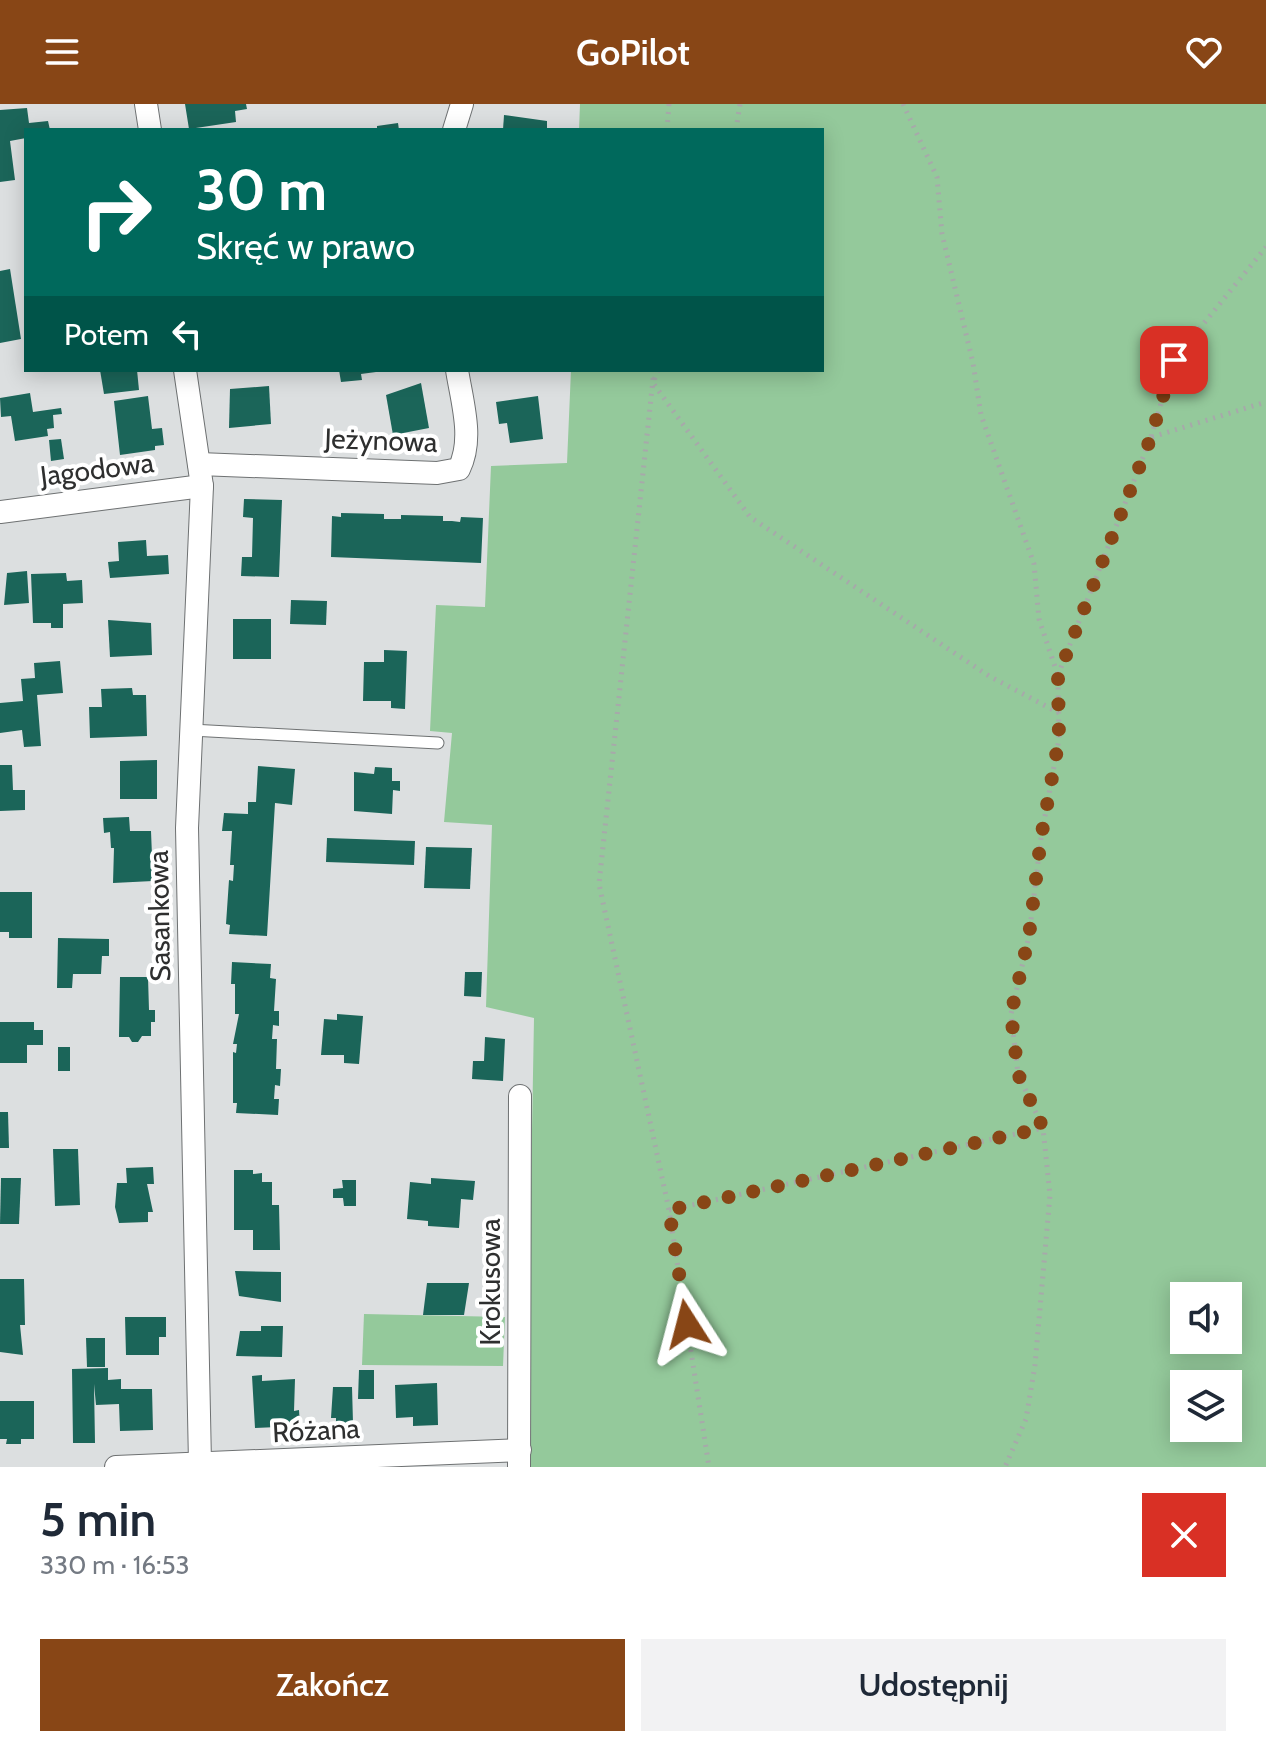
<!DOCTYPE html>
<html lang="pl">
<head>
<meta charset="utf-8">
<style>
	:root { --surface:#fff; --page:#f2f2f3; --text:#1f2937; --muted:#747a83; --accent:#884616 }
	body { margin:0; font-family:Cabin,sans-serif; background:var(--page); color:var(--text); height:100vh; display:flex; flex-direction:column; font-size:30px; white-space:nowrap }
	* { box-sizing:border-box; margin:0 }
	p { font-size:26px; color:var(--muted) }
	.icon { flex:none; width:44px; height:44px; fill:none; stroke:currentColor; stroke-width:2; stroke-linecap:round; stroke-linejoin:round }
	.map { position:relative; height:1363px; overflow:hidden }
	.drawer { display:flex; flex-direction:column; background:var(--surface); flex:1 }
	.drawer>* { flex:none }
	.top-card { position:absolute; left:24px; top:24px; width:800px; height:244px; border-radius:0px; box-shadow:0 4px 20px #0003; background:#00695c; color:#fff; overflow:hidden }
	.tools { position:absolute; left:1170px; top:1178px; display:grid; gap:16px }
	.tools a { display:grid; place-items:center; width:72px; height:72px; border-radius:0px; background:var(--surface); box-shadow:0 4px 20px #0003; font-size:40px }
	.pin { position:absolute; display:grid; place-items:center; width:68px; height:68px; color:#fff; margin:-34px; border-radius:16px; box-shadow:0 4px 12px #0006 }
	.me { position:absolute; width:88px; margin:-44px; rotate:351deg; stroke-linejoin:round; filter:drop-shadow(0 0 6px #0008) }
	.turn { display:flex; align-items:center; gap:28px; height:168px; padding:0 40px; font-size:36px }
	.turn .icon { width:104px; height:104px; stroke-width:2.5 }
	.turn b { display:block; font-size:56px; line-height:68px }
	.then { display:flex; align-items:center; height:76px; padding:0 40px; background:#0003; gap:16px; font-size:30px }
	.round { display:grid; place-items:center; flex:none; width:84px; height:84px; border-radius:0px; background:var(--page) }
	.summary { display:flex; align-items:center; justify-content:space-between; height:136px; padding:0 40px }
	h1 { font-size:48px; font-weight:600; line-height:60px }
	.button { display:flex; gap:16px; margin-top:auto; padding:16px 40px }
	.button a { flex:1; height:92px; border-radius:0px; background:var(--accent); color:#fff; font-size:32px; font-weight:600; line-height:92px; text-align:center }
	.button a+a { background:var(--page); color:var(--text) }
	header { display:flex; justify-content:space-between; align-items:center; height:104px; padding:0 40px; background:var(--accent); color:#fff; font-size:36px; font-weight:600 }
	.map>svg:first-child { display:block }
</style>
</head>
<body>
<header><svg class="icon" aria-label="menu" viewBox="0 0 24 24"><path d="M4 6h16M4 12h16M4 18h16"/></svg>GoPilot<svg class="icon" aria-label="heart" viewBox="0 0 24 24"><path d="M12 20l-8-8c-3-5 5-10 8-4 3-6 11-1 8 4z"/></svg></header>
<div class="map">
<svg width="1266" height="1363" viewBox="0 0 1266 1363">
	<rect width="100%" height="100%" fill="#dcdfe0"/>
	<g fill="#94c99b" fill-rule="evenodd">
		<path d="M580 0H1266V1363H526L534 914 486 903 492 721 444 718 452 629 430 627 436 501 485 503 491 362 567 359 571 266H822V26H579ZM1184 1192H1228V1236H1184ZM1184 1280H1228V1324H1184Z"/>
		<path d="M364 1210 505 1213 503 1262 362 1261Z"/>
	</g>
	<g fill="#1b6559">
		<path d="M185 0H246L247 5 235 7 236 18 189 25Z"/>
		<path d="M27 4 29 19 48 17 50 26H26V34L10 37 15 76 0 78V6Z"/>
		<path d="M504 11 547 17V26H503Z"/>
		<path d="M398 19 399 26H377V22Z"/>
		<path d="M10 165 21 235 0 239V167Z"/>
		<path d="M100 266H137L139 286 104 290Z"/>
		<path d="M339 266H376V268L361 270 362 276 341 278Z"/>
		<path d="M421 279 429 324 393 331 386 291Z"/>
		<path d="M269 282 271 320 229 324 230 285Z"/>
		<path d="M30 289 33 308 61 304 62 310 53 311 54 324 47 325 48 332 15 337 11 312 1 313 0 294Z"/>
		<path d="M148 292 152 325 162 324 164 341 155 342V346L120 351 114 297Z"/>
		<path d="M538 292 543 335 510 339 507 319 499 320 496 298Z"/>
		<path d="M61 335 64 355 51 357 49 336Z"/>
		<path d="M244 395 282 396 279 473 241 472 242 453H252L253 414 243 413Z"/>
		<path d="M341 409 384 410V415H401V411L443 412V417H452L460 418 461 413 483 414 481 459 331 453 332 412 341 413Z"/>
		<path d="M146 436 147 452 168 451 169 470 110 474 108 458 119 457 118 438Z"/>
		<path d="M27 467 29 499 4 501 7 469Z"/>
		<path d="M66 469 67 477 82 476 83 499 63 500V524H51V519H33L31 470Z"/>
		<path d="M291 496 327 497 326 521 290 520Z"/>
		<rect x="233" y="515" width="38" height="40"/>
		<path d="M108 516 151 519 152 551 110 553Z"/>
		<path d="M384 546 407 547 405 605 391 604V597H363L364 558H384Z"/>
		<path d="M60 557 63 589 37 591 41 642 24 643 22 626 0 629V599L23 597 21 575 35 574 34 559Z"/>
		<path d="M132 584 133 591H146L147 632 90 634 89 603H102L101 585Z"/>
		<path d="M157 656V695H120V657Z"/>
		<path d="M0 661H12L13 686H25V706L0 707Z"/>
		<path d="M258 662 295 665 292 701 275 699 267 832 229 830 230 821 226 820 229 776 233 777 234 761H230L232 727H222L224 709 248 710V698H256Z"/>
		<path d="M375 663 392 664V677H400V687L393 686 392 710 354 707V668L374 670Z"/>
		<path d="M129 713 130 727H151L153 777 113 779 114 744H111L110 728 104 729 103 714Z"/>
		<path d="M327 734 415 737 414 761 326 758Z"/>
		<path d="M426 743 472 744 470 785 424 784Z"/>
		<path d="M0 788H32V834H9V828H0Z"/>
		<path d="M58 834 109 835V852H102L101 870H73L72 884H57Z"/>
		<path d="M232 858 271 860 270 874 276 875 274 907H279V922L273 921 272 935H277L276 965H281L280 982 275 981 274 995H279L278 1011 236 1009 237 999H233V948L236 949 237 940H233L239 910H235V880H231Z"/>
		<path d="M465 868H482L481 893 464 892Z"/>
		<path d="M120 873H148L149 906H155V918H151V932H142L138 938H132L129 933H119Z"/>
		<path d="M337 910 363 912 359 960 344 959V951H321L324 915 337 916Z"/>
		<path d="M0 918H34V926H43V941H27V959H0Z"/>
		<path d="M485 933 505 935 503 977 472 975 473 957H484Z"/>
		<rect x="58" y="943" width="12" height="24"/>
		<path d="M0 1008H8L9 1044H0Z"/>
		<path d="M53 1045H78L80 1101 55 1102Z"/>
		<path d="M153 1063 154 1080H147L153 1108H148V1118L119 1119 115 1103 117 1079H127L126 1064Z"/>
		<path d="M234 1066H253V1070L262 1069V1078H272V1101H279L280 1146H253V1126H234Z"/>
		<path d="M1 1074H21L19 1120H0Z"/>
		<path d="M431 1074 475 1077 473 1096 461 1095 459 1124 428 1122V1117L407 1115 410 1078 431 1080Z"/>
		<path d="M342 1076H356V1102H344L343 1094H333V1085L343 1084Z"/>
		<path d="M235 1167 281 1168V1198L239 1192Z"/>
		<path d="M0 1175H24L25 1221H20L23 1251 0 1248Z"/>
		<path d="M427 1179H469L464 1211H423Z"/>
		<path d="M125 1213H166V1233H159V1251H126Z"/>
		<path d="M261 1222H283L282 1253 236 1252 240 1227H261Z"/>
		<path d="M86 1234H105V1263H87Z"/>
		<path d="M108 1264V1276L121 1275V1285H152L153 1326 120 1327 119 1300 96 1301 94 1280 95 1339H73L72 1265Z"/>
		<path d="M359 1266H374V1295H358Z"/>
		<path d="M262 1271V1277L295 1275 294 1307 299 1306 300 1322 255 1324 252 1272Z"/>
		<path d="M437 1279 438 1321 413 1322V1313L396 1314 395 1281Z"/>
		<path d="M333 1283H352L353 1319H336V1314H331Z"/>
		<path d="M0 1297H34V1335H21V1340H6L7 1335H0Z"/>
	</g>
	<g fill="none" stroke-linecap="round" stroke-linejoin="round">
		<defs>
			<path id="service" d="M191 626 438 639"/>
			<g id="minor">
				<path d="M146 0 150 26"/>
				<path d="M454 26 462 0"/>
				<path d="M185 266 202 382 187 724 200 1359"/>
				<path d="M199 360 437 369 459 365C474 335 462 298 457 266"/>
				<path d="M0 408 202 382"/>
				<path d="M116 1363 520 1346"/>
				<path d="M519 1363 520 992"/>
			</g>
		</defs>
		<use href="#service" stroke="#6e7172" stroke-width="13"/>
		<use href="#minor" stroke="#6e7172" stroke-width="24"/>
		<g stroke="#a7a9aa" stroke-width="5" stroke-dasharray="2 6" stroke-linecap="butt">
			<path d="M903 0 937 73 942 130 973 259 981 311 1034 460 1039 515 1058 572 1059 635 1041 734 1029 832 1011 910 1018 970 1043 1024 1050 1091 1035 1261 1026 1315 1005 1363"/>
			<path d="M667 26 669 0"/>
			<path d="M736 26 740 0"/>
			<path d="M654 266 599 780 669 1106 709 1363"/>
			<path d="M658 266 653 279 750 413 989 572 1059 609"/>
			<path d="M1152 333 1266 298"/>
			<path d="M1058 571 1151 333 1174 256 1266 143"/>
			<path d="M669 1106 1043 1024"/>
		</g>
		<use href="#service" stroke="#fff" stroke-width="11"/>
		<use href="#minor" stroke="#fff" stroke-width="22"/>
	</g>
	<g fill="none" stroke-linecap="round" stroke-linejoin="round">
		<path stroke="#884616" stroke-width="14" stroke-dasharray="0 25.2" d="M687 1220 669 1106 1043 1024 1018 970 1011 910 1029 832 1041 734 1059 635 1058 572 1151 333 1174 256"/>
	</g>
	<g text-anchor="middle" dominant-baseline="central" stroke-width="8" stroke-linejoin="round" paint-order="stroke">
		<g font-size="28" fill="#2e2f2f" stroke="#fff">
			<text transform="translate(381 336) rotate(2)">Jeżynowa</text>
			<text transform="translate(97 365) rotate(-7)">Jagodowa</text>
			<text transform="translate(159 812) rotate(-91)">Sasankowa</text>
			<text transform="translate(490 1178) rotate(-90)">Krokusowa</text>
			<text transform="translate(316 1326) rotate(-3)">Różana</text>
		</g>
	</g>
</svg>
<div class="tools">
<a><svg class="icon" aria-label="sound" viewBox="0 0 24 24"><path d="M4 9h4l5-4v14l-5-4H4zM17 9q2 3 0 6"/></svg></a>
<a><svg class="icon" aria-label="layers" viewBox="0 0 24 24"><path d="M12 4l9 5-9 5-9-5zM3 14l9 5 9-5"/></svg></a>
</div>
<div class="pin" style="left:1174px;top:256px;background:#d93025"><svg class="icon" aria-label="arrive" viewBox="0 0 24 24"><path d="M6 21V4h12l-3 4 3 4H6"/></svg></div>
<svg class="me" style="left:687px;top:1220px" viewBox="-20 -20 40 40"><path d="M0-17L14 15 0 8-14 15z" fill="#884616" stroke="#fff" stroke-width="4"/></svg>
<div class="top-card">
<div class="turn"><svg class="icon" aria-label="right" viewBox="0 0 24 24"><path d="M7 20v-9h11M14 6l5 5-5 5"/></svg><div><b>30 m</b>Skręć w prawo</div></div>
<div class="then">Potem<svg class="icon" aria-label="left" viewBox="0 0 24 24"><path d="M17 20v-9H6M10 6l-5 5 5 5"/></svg></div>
</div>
</div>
<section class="drawer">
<div class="summary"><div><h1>5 min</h1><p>330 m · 16:53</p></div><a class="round" style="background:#d93025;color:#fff"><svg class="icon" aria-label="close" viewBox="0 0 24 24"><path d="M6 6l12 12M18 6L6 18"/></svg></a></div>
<div class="button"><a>Zakończ</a><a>Udostępnij</a></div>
</section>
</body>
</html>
